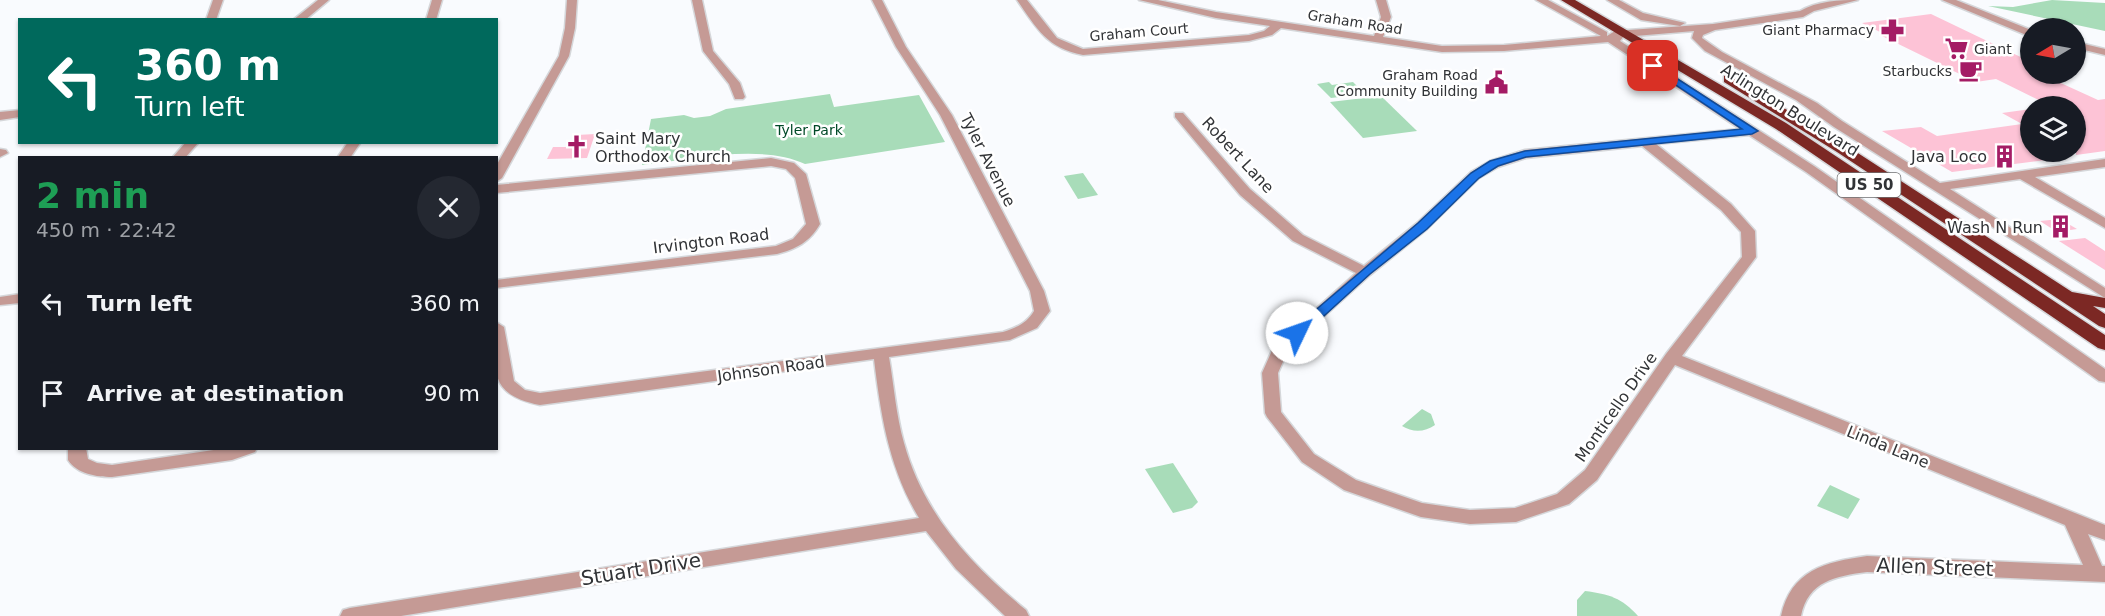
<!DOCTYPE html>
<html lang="en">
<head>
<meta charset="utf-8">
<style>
	:root { --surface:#171b24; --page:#242831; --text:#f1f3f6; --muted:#9ea1a6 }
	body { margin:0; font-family:"DejaVu Sans",sans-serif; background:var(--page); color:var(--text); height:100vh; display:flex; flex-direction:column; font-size:22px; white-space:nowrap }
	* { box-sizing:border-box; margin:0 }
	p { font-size:20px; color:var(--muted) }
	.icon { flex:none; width:33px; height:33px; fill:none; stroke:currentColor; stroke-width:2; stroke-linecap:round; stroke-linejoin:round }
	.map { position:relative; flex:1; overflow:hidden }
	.side { position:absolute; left:18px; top:156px; width:480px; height:294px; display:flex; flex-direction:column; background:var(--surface); border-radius:0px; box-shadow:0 2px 4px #0004 }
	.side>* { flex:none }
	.hud { position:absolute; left:18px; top:18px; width:480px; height:126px; border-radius:0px; box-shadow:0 2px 4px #0004; background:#00695c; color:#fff; overflow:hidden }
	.needle { width:39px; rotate:260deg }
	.fabs { position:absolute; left:2020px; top:18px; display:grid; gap:12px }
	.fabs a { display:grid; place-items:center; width:66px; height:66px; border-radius:50%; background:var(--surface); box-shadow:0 2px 4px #0004; font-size:30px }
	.pin { position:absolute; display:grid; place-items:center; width:51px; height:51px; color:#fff; margin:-26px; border-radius:12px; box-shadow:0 3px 9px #0006 }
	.me { position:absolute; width:66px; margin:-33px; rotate:48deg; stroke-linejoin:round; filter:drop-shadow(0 0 4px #0008) }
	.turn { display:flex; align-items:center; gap:21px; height:126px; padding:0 18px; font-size:27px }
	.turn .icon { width:78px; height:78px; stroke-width:2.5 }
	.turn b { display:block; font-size:42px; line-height:51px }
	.round { display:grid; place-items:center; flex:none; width:63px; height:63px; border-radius:32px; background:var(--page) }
	.head { display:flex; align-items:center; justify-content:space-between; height:102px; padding:0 18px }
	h1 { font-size:36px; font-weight:800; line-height:45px; color:#1e9e55 }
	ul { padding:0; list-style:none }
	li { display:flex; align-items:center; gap:18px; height:90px; padding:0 18px }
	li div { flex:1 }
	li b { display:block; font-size:22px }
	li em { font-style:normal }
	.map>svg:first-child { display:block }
</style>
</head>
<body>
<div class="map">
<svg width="2105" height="616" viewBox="0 0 2105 616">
	<rect width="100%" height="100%" fill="#f9fbfe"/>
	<g fill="#a8dcb9">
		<path d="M2052 0 2105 3V31L1988 6 2013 7Z"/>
		<path d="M1329 82 1332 85 1353 82 1365 94 1331 98 1317 84Z"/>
		<path d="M830 94 834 107 919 95 945 142 805 164C760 143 690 160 642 165L651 119 684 115 694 118 710 116 726 109Z"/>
		<path d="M1381 96 1417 131 1363 138 1330 102Z"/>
		<path d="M1083 173 1098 195 1078 199 1064 176Z"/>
		<path d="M1422 409 1431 414 1435 425C1425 432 1413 433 1402 426Z"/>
		<path d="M1173 463 1198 502 1192 508 1173 513 1145 469Z"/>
		<path d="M1830 485 1860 499 1848 519 1817 506Z"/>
		<path d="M1585 591C1609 594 1622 598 1638 616H1577V600Z"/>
	</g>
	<g fill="#fdc3d6">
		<path d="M1931 14 2031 62V74H2041L2098 100 2105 99V151L2076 155V106H2051L1996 79 1976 82 1882 36H1888L1862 23Z"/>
		<path d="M2031 109V152H2054V159L1952 172 1882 131 1921 127 1937 136 2022 124 2002 113Z"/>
		<path d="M595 134 587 158 547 159 553 147H571L577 135Z"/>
		<path d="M2060 219 2077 229 2057 232 2040 221Z"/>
		<path d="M2085 238 2105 251V270L2059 241Z"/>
	</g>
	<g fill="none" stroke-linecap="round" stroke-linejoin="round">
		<defs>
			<g id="minor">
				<path d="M213 0H223L216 20H206Z"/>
				<path d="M318 0H329L305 20H293Z"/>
				<path d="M432 0H442L436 20H426Z"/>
				<path d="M567 0H577L575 28 569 56 502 178 496 182V166L559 56 565 28Z"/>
				<path d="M692 0H702L713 51 740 83 745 97 743 99H735L729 84 703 51Z"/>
				<path d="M872 0H882L906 47 952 115 1044 291 1050 311 1037 328 1010 340 889 357C894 386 896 415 904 443 923 513 971 565 1026 610L1029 616H1005L956 569 926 531 401 616H340L343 610 350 608 919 518C889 468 881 417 874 359L540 405C485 394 496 368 496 322L504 327 514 381 525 390 540 393 1003 332C1016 328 1027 323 1034 311L1030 291 940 115 896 47Z"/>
				<path d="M1017 0H1027L1057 38 1083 49 1249 35 1264 31 1270 26 1216 18 1139 0H1158L1216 12 1374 36 1381 17 1376 0H1386L1391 17 1383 37 1442 46 1504 45 1601 36 1536 0H1548L1607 32V36L1615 31 1713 24 1800 11C1817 1 1839 0 1858 0L1814 11 1803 17 1715 30 1703 35 1702 38 1722 52 1817 103 1842 121 1940 183 2105 159V167L2035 177 2105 218V228L2020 179 1950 189 2105 288V298L1834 127 1796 100 1705 51 1692 38 1694 31 1623 37 1620 41 1814 166 2105 369V382L2099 381 1806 172 1749 135 1656 144 1731 204 1755 231 1756 257 1682 356 2105 525V540L2088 534 2102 566H2105V582L1867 572C1836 576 1808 581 1801 616H1781C1791 570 1825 562 1867 556L2083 565 2065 525 1675 365 1597 480 1569 504 1516 522 1470 524 1421 517 1344 490 1302 462 1267 417 1265 413 1262 373 1274 346 1356 273 1293 241 1240 195 1175 117V113H1183L1250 189 1303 235 1364 266 1417 223 1471 172 1490 161 1525 150 1740 129 1608 42 1504 51 1442 52 1281 28 1272 35 1249 41 1083 55C1047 48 1037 29 1017 0ZM1642 146 1721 210 1741 232 1742 257 1666 354 1585 470 1557 494 1515 508 1470 510 1422 503 1356 480 1314 454 1281 412 1278 373 1289 348 1370 275 1427 229 1479 178 1498 167 1526 158Z"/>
				<path d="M1607 0H1619L1643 13 1685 23 1680 26 1641 20Z"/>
				<path d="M1942 0H1956L2031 30V37Z"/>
				<path d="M2076 42 2105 49V55L2076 48Z"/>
				<path d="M20 110V117L0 120V112Z"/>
				<path d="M186 142H199L185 158H172Z"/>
				<path d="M348 142H361L350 158H337Z"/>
				<path d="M0 149 6 150 8 153 0 157Z"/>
				<path d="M771 158 794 163 806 174 820 224C810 242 796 249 777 254L496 288V280L776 246 793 239 806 224 795 178 786 169 771 166 496 193V185Z"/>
				<path d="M20 294V303L0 305V297Z"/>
				<path d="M68 448H86L88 459 97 463 112 465 227 448H257L255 452 232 460 112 477C97 477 77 474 68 460Z"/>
			</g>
			<g id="highway">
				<path d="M1561 0H1575L1786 123 2105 335V350L2098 348 1776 129Z"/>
				<path d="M1729 75 1847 146 2072 292 2105 298V308L2093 306 2105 314V328L2099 326 1837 152 1724 82V76Z"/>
			</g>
		</defs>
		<use href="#minor" stroke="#d5d7da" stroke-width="3"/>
		<use href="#highway" stroke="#d5d7da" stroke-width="3"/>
		<use href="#minor" fill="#c59a95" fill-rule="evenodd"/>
		<use href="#highway" fill="#7c2824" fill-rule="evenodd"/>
	</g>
	<path fill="#1a73e8" stroke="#114b97" stroke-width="1.5" d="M1653 63 1758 131 1752 134 1526 157 1498 166 1479 178 1427 229 1370 274 1302 336H1292V330L1418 223 1471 173 1490 161 1525 151 1742 129 1650 68 1648 66Z"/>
	<defs>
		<symbol id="pharmacy-bare" viewBox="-9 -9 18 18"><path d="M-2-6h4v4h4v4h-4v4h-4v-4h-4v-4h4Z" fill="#a41c65" stroke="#fff" stroke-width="2.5" paint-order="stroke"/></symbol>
		<symbol id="supermarket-bare" viewBox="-9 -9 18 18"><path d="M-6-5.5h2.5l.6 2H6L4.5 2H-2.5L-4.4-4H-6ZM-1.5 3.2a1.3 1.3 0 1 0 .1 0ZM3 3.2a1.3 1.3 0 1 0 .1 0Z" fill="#a41c65" stroke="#fff" stroke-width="2.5" paint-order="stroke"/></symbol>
		<symbol id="cafe-bare" viewBox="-9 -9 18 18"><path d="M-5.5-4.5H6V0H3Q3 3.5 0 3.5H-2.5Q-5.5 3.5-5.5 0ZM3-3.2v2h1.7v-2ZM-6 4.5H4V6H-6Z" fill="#a41c65" stroke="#fff" stroke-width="2.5" paint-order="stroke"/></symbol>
		<symbol id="civic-bare" viewBox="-9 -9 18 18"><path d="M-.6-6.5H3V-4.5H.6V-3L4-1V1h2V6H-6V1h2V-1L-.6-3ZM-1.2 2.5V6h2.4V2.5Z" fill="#a41c65" stroke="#fff" stroke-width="2.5" paint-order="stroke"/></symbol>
		<symbol id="church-bare" viewBox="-9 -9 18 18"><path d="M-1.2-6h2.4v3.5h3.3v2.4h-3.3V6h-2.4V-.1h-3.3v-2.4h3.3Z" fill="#a41c65" stroke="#fff" stroke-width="2.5" paint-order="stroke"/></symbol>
		<symbol id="building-bare" viewBox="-9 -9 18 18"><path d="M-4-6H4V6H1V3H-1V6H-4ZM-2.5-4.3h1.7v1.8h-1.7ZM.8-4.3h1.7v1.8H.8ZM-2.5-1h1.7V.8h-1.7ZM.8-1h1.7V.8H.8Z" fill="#a41c65" stroke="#fff" stroke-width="2.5" paint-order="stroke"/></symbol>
	</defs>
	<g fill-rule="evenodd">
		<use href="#pharmacy-bare" x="1876" y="14" width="33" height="33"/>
		<use href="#supermarket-bare" x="1940" y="32" width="33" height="33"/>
		<use href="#cafe-bare" x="1954" y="54" width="33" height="33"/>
		<use href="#civic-bare" x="1480" y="66" width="33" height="33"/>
		<use href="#church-bare" x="560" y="130" width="33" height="33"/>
		<use href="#building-bare" x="1988" y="140" width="33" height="33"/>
		<use href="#building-bare" x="2044" y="210" width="33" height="33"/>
	</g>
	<g text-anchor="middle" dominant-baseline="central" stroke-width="5" stroke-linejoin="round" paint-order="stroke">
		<g font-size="14" fill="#313336" stroke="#fff">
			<text transform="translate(1355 22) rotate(9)">Graham Road</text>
			<text transform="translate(1139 32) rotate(-5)">Graham Court</text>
		</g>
		<g font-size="14" fill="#313336" stroke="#fff" text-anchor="end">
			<text x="1874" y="30">Giant Pharmacy</text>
			<text x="1974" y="49" text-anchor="start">Giant</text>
			<text x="1952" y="71">Starbucks</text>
			<text x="1478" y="75">Graham Road<tspan x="1478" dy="16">Community Building</tspan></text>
		</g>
		<g font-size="14" fill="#014a28" stroke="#fff">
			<text x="809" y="130">Tyler Park</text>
		</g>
		<rect fill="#fff" stroke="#6f7072" stroke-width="1.5" x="1837.5" y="173" width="63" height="24" rx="4.5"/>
		<g font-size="15" font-weight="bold" fill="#313336">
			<text x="1869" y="185">US 50</text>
		</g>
		<g font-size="16" fill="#313336" stroke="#fff">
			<text transform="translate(1790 110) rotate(32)">Arlington Boulevard</text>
			<text transform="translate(1238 155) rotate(47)">Robert Lane</text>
			<text transform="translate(988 160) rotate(63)">Tyler Avenue</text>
			<text transform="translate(711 241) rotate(-7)">Irvington Road</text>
			<text transform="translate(771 369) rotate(-8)">Johnson Road</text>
			<text transform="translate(1616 407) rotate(-55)">Monticello Drive</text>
			<text transform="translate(1888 447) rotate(22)">Linda Lane</text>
		</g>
		<g font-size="16" fill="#313336" stroke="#fff" text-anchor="end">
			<text x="595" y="138" text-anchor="start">Saint Mary<tspan x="595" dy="18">Orthodox Church</tspan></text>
			<text x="1987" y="156">Java Loco</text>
			<text x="2043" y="227">Wash N Run</text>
		</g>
		<g font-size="20" fill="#313336" stroke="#fff">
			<text transform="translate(1935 567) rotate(2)">Allen Street</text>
			<text transform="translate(641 569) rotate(-9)">Stuart Drive</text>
		</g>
	</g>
</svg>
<div class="fabs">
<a><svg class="needle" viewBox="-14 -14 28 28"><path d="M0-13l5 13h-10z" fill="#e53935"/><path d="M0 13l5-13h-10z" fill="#9ea1a6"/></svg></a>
<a><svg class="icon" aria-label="layers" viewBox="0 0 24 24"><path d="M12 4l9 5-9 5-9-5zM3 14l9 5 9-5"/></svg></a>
</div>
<div class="pin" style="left:1653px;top:66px;background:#d93025"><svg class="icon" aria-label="arrive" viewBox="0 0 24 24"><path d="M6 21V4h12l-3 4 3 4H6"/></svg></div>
<svg class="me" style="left:1297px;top:333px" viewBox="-20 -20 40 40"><circle r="19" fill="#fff"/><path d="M0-13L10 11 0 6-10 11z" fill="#1a73e8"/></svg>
<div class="hud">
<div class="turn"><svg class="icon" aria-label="left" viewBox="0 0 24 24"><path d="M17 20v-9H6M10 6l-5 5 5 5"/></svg><div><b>360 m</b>Turn left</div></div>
</div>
<section class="side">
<div class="head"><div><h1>2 min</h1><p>450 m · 22:42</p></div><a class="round"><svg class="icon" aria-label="close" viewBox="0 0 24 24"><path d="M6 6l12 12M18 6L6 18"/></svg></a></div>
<ul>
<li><svg class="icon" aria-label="left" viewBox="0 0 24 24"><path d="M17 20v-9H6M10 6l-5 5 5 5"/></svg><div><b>Turn left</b></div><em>360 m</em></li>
<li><svg class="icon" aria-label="arrive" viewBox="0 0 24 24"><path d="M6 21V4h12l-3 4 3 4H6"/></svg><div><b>Arrive at destination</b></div><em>90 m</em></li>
</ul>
</section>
</div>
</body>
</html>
